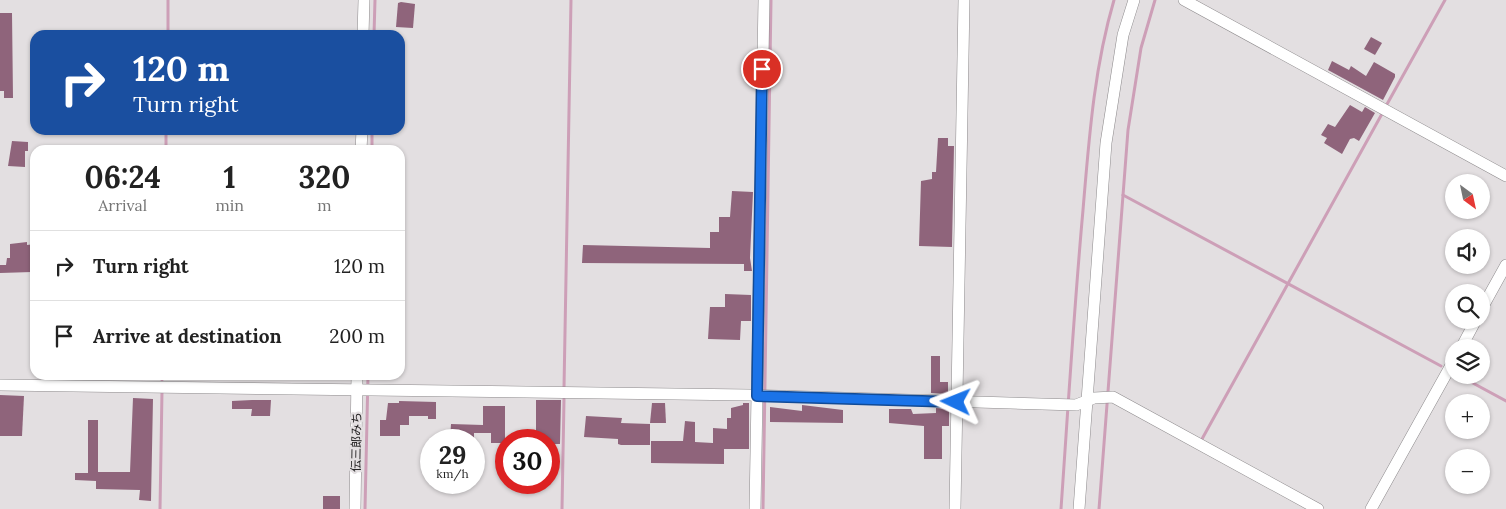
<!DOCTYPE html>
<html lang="en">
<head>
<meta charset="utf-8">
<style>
	:root { --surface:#fff; --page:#f6f6f6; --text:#222; --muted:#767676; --line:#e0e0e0 }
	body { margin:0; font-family:Lora,"Noto Sans JP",serif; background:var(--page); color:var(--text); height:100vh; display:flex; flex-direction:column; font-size:19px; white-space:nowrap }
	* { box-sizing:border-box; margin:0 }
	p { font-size:16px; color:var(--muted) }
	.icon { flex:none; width:28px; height:28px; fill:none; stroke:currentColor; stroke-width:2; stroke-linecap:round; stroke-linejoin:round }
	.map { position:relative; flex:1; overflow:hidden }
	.details { position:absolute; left:30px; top:145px; width:375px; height:235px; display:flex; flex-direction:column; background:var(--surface); border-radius:15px; box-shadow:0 1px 4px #0004 }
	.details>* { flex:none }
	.hud { position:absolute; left:30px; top:30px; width:375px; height:105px; border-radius:15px; box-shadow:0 1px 4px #0004; background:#1a4fa0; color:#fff; overflow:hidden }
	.needle { width:32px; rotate:147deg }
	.tools { position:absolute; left:1445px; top:174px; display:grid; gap:10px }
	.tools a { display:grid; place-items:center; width:45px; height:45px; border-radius:50%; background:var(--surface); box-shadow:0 1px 4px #0004; font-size:25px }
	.speed { position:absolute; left:420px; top:429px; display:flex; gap:10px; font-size:25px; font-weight:700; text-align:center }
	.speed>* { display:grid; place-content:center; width:65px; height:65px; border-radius:50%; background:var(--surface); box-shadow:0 1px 4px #0004; line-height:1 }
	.speed small { font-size:12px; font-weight:400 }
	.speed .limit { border:8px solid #d22; background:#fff; color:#111 }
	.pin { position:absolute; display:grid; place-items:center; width:42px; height:42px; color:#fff; margin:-21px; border:2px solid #fff; border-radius:50%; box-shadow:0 1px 5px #0007 }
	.me { position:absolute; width:55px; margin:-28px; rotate:272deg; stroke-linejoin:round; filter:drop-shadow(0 0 4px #0008) }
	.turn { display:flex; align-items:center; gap:18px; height:105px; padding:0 20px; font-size:22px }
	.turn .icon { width:65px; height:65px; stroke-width:2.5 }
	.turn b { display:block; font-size:35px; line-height:42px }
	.eta { display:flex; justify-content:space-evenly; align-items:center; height:85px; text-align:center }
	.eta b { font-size:30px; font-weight:700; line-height:35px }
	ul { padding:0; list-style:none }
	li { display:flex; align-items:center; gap:15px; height:70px; padding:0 20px; border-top:1px solid var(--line) }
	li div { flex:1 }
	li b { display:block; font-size:19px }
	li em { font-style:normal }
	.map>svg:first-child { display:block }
</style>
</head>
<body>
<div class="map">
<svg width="1506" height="509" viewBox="0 0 1506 509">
	<rect width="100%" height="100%" fill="#e3dfe1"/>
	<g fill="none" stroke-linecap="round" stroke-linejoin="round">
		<g stroke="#cd9fb7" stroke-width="3">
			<path d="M168 35V0"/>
			<path d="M374 35 375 0"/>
			<path d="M1386 106 1445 0"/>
			<path d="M166 150V130"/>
			<path d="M372 150V130"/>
			<path d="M1123 195 1441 366"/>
			<path d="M1458 375 1506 401"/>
			<path d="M162 380V375"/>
			<path d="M564 388 571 0"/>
			<path d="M1202 439 1383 112"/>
			<path d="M160 509 162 391"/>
			<path d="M365 509 368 375"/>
			<path d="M562 509 564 399"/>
			<path d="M763 509 771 0"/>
			<path d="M1061 509C1068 409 1074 309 1083 210 1089 139 1094 68 1114 0"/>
			<path d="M1099 509 1128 130 1141 48 1155 0"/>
		</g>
	</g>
	<g fill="#8f647b">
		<path d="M401 2 415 4 413 28 396 27 398 3Z"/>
		<path d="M0 13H12L13 98H4V91H0Z"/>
		<path d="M1371 37 1382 43 1375 55 1364 49Z"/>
		<path d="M1332 61 1349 70 1351 66 1366 76 1374 62 1395 74V77L1383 100 1328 70Z"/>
		<path d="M1350 105 1362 112 1365 107 1375 113 1359 141 1354 138 1350 139 1342 154 1324 143 1327 138 1321 135 1328 124 1335 127Z"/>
		<path d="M938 138H948V146H954L952 247 919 246 921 181 932 179V172H936Z"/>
		<path d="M12 141 28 142V151H25V167L8 166Z"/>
		<path d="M732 191 753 192 750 258 752 271H744V264L582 263 583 245 710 248V232H719V217H730Z"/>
		<path d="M27 242V245L35 244V263H32V272L0 273V265H6L7 258H10V244Z"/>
		<path d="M725 294 751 295V321H741L740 340 708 339 710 307H725Z"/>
		<path d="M931 356H940V382H948V394L931 393Z"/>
		<path d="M0 395 24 396 22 436H0Z"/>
		<path d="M133 398 153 399 151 501 139 500 140 490 96 489V481L75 480V473H88V420H98V472H130Z"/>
		<path d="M252 400H271L270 416H251L252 409H232V401Z"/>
		<path d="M536 400H561L560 444H549V440H541V432H536Z"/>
		<path d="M399 401 436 402V419H428V416H409V425H400V436H380V420H386L388 403H399Z"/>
		<path d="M652 403H665L666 423H650Z"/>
		<path d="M743 403H749V449H724V464L651 463V441H683L685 421 695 422V442L713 443V428L727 429V418H731V408L743 405Z"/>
		<path d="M802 405 843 410V423L770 422V407L802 411Z"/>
		<path d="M483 406H505V443H491V433H474V440H450L451 424 483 425Z"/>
		<path d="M936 408 948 409 949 411V426H942V459H924V426L889 423V409H911L913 414 936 413Z"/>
		<path d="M586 416 622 418 621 423 650 424V445H621L618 444V439L584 437Z"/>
		<rect x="323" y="496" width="17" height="13"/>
	</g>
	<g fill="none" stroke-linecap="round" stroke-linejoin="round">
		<defs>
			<g id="minor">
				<path d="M1184 0 1506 176"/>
				<path d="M363 35 364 0"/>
				<path d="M361 150 362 130"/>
				<path d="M1481 310 1506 265"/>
				<path d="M1461 348 1476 320"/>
				<path d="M0 385 749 395 1076 405 1094 398 1113 397 1318 509"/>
				<path d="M355 509 357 375"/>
				<path d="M755 509 764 0"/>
				<path d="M955 509 964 0"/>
				<path d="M1079 509 1106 143 1123 35 1134 0"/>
				<path d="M1371 509 1454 360"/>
			</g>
		</defs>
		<use href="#minor" stroke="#8d8a8c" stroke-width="12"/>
		<use href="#minor" stroke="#fff" stroke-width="11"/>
	</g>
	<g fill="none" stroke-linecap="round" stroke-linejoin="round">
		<defs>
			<path id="route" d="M762 69 757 396 956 402"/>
		</defs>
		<use href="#route" stroke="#114b97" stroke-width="12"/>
		<use href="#route" stroke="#1a73e8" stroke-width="9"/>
	</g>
	<g text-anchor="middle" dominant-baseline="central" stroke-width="4.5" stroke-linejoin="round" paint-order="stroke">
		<g font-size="12" fill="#262425" stroke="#e3dfe1">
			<text transform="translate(356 442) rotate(-89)">伝三郎みち</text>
		</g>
	</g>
</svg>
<div class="tools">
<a><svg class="needle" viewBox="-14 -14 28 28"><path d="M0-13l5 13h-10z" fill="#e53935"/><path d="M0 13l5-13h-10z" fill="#767676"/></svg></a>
<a><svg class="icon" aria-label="sound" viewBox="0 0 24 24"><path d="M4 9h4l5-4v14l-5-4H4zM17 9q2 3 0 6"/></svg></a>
<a><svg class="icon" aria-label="search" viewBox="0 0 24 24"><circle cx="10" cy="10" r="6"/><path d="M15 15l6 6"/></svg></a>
<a><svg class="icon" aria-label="layers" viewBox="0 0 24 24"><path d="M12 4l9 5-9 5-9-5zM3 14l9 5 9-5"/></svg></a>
<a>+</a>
<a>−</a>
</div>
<div class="speed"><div>29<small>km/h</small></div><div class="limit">30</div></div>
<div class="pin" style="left:762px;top:69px;background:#d93025"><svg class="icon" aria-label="arrive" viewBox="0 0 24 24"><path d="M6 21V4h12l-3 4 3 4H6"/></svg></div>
<svg class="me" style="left:956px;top:402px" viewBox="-20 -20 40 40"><path d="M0-17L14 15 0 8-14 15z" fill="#1a73e8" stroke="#fff" stroke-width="4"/></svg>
<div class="hud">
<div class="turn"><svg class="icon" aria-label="right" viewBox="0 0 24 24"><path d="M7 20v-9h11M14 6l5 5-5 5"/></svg><div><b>120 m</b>Turn right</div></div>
</div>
<section class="details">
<div class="eta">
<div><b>06:24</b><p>Arrival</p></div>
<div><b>1</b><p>min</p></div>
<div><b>320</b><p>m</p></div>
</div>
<ul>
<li><svg class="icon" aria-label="right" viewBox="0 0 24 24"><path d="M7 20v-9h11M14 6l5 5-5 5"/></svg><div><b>Turn right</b></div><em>120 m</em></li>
<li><svg class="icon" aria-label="arrive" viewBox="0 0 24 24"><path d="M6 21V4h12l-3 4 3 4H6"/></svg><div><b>Arrive at destination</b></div><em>200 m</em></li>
</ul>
</section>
</div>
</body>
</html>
